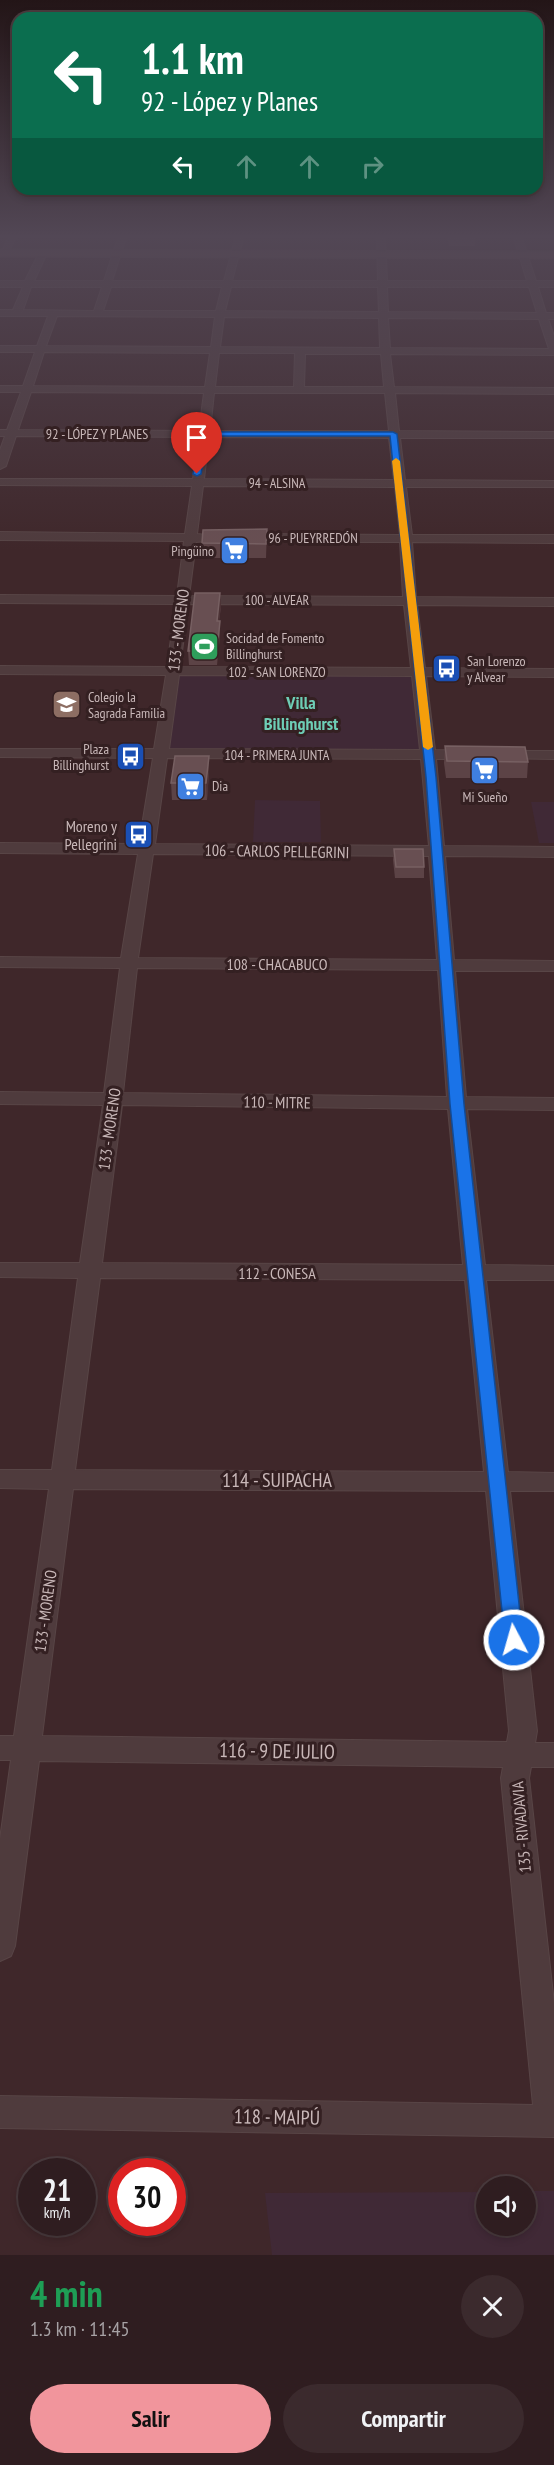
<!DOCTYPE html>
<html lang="es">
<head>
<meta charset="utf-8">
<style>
	:root { --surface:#2f1d20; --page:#3b2a2d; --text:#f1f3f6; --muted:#a7a2a5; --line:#4a3b3e; --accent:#f1959c }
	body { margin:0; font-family:"PT Sans Narrow",sans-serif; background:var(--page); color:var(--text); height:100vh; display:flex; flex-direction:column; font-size:22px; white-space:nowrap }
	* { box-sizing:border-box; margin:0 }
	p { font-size:20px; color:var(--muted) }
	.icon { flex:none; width:33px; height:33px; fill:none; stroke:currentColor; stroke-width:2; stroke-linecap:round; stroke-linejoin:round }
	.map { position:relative; height:2255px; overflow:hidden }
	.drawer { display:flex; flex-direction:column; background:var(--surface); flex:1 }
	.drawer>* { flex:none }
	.guide { position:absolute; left:12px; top:12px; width:531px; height:183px; border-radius:18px; box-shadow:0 3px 9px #0003,0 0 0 2px var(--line); background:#0b6e4f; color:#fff; overflow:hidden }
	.tools { position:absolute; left:476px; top:2176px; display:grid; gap:12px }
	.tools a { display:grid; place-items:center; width:60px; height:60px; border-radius:50%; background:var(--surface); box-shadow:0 3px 9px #0003,0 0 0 2px var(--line); font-size:30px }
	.speed { position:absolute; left:18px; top:2158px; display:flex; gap:12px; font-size:30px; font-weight:700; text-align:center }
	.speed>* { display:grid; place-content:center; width:78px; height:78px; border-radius:50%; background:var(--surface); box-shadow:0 3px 9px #0003,0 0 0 2px var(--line); line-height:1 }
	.speed small { font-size:15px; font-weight:400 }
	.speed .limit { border:9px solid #d22; background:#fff; color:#111 }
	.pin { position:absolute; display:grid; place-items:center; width:51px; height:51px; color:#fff; margin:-62px -26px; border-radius:50% 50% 50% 0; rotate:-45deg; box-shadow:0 0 6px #0007 }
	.pin .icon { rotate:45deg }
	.me { position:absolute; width:66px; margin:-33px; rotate:354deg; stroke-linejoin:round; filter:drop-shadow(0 0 4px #0008) }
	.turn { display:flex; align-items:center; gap:21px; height:126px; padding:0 30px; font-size:27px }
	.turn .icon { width:78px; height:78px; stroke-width:2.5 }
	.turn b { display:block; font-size:42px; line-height:51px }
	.lanes { display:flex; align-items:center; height:57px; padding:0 30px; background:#0003; justify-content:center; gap:30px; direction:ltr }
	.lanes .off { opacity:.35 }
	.round { display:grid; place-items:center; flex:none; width:63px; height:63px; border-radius:32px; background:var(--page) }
	.overview { display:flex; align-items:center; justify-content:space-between; height:102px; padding:0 30px }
	h1 { font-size:36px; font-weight:700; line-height:45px; color:#1e9e55 }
	.action { display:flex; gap:12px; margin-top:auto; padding:12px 30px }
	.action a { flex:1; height:69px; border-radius:36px; background:var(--accent); color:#111; font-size:24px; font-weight:700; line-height:69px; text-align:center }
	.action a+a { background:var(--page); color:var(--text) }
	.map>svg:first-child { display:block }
</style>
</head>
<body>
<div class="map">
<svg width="554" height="2255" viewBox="0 0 554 2255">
	<rect width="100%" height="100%" fill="#3f272a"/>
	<g fill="#402936">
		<path d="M413 675 422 751 171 750 168 747 178 676Z"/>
		<path d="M255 800 320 801 321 842H253Z"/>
		<path d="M531 802H554V843H539Z"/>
		<path d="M525 2191H554V2255H272L265 2193 486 2192V2226H525Z"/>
	</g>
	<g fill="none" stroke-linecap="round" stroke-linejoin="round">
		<defs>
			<g id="street">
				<path d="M9 235H17L7 255H1Z"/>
				<path d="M119 235H127L112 281H224L236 235H244L232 281H378L377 235H385L387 281H527L513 235H521L536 281H554V287H538L546 313H554V319H548L554 336V355L390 354 394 387 554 388V394L395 393 399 431 554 432V438H400L405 480 554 481V487H406L412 535H554V543L412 542 416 597 554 598V606L417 605 425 668 554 669V677L426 676 435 750 470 751 477 755 470 759H436L444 846 554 847V857L445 856 454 960 554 961V971H455L466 1097 554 1098V1110L467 1109 485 1265 554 1266V1280H486L508 1472 554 1473V1491H510L537 1731 535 1743H554V1767H531L529 1778 554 2003V2137L0 2128V2096L533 2105 501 1778 503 1767 39 1761 15 1946 11 1956 0 1961V1839L11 1760H0V1736H14L49 1489 0 1488V1470H52L78 1278 0 1277V1263H80L103 1105 0 1104V1092L104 1093 120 968 0 967V957L121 958 138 854 0 853V843L139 844 153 758 0 757V749H154L166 675 0 674V666L167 667 176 604 0 603V595L177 596 184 541 0 540V532L185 534 192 486 0 485V479H193L198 437 16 436 6 466 0 469V450L5 436H0V430H7L21 392H0V386H23L35 352H0V346H37L48 316H0V310H13L23 287H0V281H25L39 253 43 251 47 253 34 281H104ZM31 287H102L94 311 23 310ZM111 287H222L216 311H103ZM231 287H378L379 312 225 311ZM387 287H529L537 313 388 312ZM57 316 215 317 211 347 46 346ZM224 317 379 318 380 348 220 347ZM388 318 539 319 549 349 390 348ZM44 352 210 353 205 387 33 386ZM219 353H295L294 387H215ZM305 354H381L384 387H304ZM31 392 204 393 199 431 18 430ZM214 393H385L389 431H210ZM209 437 389 438 394 480 204 479ZM203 486 395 487 400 535 242 534 236 538 242 542H400L403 597 189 596 196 542 207 541 209 538 207 535 197 534ZM188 604 404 605 411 668 180 667ZM179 675 412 676 420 750 169 749ZM167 758 421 759 429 846 155 844ZM153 854 429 856 437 960 138 958ZM137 968 438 970 447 1097 123 1093ZM122 1105 448 1109 463 1265 102 1263ZM100 1278 465 1280 484 1472 75 1470ZM73 1489 486 1491 509 1731 507 1742 42 1736Z"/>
				<path d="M500 751H554V759L495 758 493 755 495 752Z"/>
			</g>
			<path id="secondary" d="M0 250 554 252V258L0 256Z"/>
		</defs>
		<use href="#street" stroke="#584546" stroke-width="2"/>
		<use href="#secondary" stroke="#584546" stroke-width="3"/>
		<use href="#street" fill="#4f3b3d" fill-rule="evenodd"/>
		<use href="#secondary" fill="#614a4b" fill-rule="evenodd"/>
	</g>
	<g fill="#5c4346">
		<path d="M447 235H475V246H449Z"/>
		<path d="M267 529 266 558H202V543Z"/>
		<path d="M221 607 219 621 220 635 217 665H189L188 651Z"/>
		<path d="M445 746 528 762 527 778H446L444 763Z"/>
		<path d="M209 772 207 800H172L171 783Z"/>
		<path d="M394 849 424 867V878H395L393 860Z"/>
	</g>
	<g fill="#4c3235">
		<path d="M220 593 221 607 217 635V621Z"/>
		<path d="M220 621V635L217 665V651Z"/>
		<path d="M209 756V772L207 800 206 783Z"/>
	</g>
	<g fill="#684f52" stroke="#776062" stroke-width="1.5">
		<rect x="449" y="235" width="26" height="1"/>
		<path d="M267 529 266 544 202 543 203 530Z"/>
		<path d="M195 593H220L217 621H220L217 651H188Z"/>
		<path d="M445 746 525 747 528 762 447 761Z"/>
		<path d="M175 756H209L206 783H171Z"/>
		<path d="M394 849H423L424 867H396Z"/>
	</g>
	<linearGradient id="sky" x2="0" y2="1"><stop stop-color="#231517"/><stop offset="0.43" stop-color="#524755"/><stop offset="1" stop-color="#524755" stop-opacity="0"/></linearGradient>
	<rect width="554" height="550" fill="url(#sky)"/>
	<path fill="#1a73e8" stroke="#114b97" stroke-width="1.5" d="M204 432H393L397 434 436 777 464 1104 523 1640 520 1646 514 1648 507 1646 505 1640 450 1104 426 777 390 436H208L201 474 197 476 193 474 201 434Z"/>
	<path fill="#f59e0b" d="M396 458 400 461 433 747 428 750 423 747 392 461Z"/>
	<defs>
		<symbol id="supermarket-square" viewBox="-11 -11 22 22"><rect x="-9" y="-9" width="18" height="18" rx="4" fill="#3f7fe0" stroke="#342022"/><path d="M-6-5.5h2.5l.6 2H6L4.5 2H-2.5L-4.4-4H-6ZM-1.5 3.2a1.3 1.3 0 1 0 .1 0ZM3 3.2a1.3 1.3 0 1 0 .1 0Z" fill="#fff"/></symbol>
		<symbol id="stadium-square" viewBox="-11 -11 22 22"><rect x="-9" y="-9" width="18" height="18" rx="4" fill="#2e9e5b" stroke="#342022"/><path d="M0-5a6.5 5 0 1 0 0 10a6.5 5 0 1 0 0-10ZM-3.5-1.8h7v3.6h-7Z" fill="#fff"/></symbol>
		<symbol id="bus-square" viewBox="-11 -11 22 22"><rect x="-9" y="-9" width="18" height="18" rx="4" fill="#1a4fb4" stroke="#342022"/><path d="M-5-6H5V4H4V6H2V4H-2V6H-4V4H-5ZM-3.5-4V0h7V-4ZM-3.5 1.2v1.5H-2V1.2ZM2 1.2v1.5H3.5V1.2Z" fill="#fff"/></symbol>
		<symbol id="university-square" viewBox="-11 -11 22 22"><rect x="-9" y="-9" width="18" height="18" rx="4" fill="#8d6e63" stroke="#342022"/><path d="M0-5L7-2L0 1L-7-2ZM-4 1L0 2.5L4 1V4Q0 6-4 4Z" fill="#fff"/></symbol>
	</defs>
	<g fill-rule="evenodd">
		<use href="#supermarket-square" x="218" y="534" width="33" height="33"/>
		<use href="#stadium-square" x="188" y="630" width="33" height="33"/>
		<use href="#bus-square" x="430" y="652" width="33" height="33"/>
		<use href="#university-square" x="50" y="688" width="33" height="33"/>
		<use href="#bus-square" x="114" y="740" width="33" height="33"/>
		<use href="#supermarket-square" x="468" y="754" width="33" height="33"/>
		<use href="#supermarket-square" x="174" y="770" width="33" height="33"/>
		<use href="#bus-square" x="122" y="818" width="33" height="33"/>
	</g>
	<g text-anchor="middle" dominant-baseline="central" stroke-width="6" stroke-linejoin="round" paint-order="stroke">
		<g font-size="14" fill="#c9b8b9" stroke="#342022">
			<text x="97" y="434">92 - LÓPEZ Y PLANES</text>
			<text x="277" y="483">94 - ALSINA</text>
			<text x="313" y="538">96 - PUEYRREDÓN</text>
			<text x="277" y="600">100 - ALVEAR</text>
			<text x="277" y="672">102 - SAN LORENZO</text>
			<text x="277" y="755">104 - PRIMERA JUNTA</text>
		</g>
		<g font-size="14" fill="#c9b8b9" stroke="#342022" text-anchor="start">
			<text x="214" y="551" text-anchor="end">Pingüino</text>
			<text x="226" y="638">Socidad de Fomento<tspan x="226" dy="16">Billinghurst</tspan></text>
			<text x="467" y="661">San Lorenzo<tspan x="467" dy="16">y Alvear</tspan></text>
			<text x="88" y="697">Colegio la<tspan x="88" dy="16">Sagrada Familia</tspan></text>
			<text x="109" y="749" text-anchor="end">Plaza<tspan x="109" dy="16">Billinghurst</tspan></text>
			<text x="212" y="786">Dia</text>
			<text x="485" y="797" text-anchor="middle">Mi Sueño</text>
		</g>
		<g font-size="16" fill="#c9b8b9" stroke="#342022">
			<text transform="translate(178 630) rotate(-83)">133 - MORENO</text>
			<text transform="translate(277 851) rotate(1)">106 - CARLOS PELLEGRINI</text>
			<text x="277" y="964">108 - CHACABUCO</text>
			<text transform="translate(277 1102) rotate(1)">110 - MITRE</text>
			<text transform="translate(109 1129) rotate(-82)">133 - MORENO</text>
			<text x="277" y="1273">112 - CONESA</text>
			<text transform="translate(45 1611) rotate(-82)">133 - MORENO</text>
			<text transform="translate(521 1827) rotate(-95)">135 - RIVADAVIA</text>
		</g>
		<g font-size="16" fill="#c9b8b9" stroke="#342022" text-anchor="end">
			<text x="117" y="826">Moreno y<tspan x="117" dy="18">Pellegrini</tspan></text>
		</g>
		<g font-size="18" font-weight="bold" fill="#6eceb6" stroke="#342022">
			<text x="301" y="702">Villa<tspan x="301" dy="21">Billinghurst</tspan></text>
		</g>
		<g font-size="20" fill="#c9b8b9" stroke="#342022">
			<text x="277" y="1480">114 - SUIPACHA</text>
			<text transform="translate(277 1751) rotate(1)">116 - 9 DE JULIO</text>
			<text transform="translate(277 2117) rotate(1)">118 - MAIPÚ</text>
		</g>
	</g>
</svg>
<div class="tools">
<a><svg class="icon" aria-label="sound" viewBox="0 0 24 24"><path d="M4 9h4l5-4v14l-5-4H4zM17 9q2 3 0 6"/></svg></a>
</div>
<div class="speed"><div>21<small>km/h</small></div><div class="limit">30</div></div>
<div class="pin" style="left:197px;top:474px;background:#d93025"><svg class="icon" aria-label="arrive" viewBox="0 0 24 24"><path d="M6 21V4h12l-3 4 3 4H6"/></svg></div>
<svg class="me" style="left:514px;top:1640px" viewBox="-20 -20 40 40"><circle r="17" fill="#1a73e8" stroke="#fff" stroke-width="3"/><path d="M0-11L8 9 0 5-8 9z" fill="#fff"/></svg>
<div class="guide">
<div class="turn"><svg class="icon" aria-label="left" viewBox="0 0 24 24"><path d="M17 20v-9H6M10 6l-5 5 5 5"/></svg><div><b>1.1 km</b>92 - López y Planes</div></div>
<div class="lanes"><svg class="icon" aria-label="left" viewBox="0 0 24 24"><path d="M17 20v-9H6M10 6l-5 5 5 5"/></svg><svg class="icon off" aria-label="ahead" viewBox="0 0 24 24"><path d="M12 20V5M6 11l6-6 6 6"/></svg><svg class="icon off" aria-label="ahead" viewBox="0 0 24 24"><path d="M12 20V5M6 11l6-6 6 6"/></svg><svg class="icon off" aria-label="right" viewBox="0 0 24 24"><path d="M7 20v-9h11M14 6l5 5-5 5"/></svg></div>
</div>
</div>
<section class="drawer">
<div class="overview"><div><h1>4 min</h1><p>1.3 km · 11:45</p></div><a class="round"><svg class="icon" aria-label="close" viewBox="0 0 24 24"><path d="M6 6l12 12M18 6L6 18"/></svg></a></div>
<div class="action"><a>Salir</a><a>Compartir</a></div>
</section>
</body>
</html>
